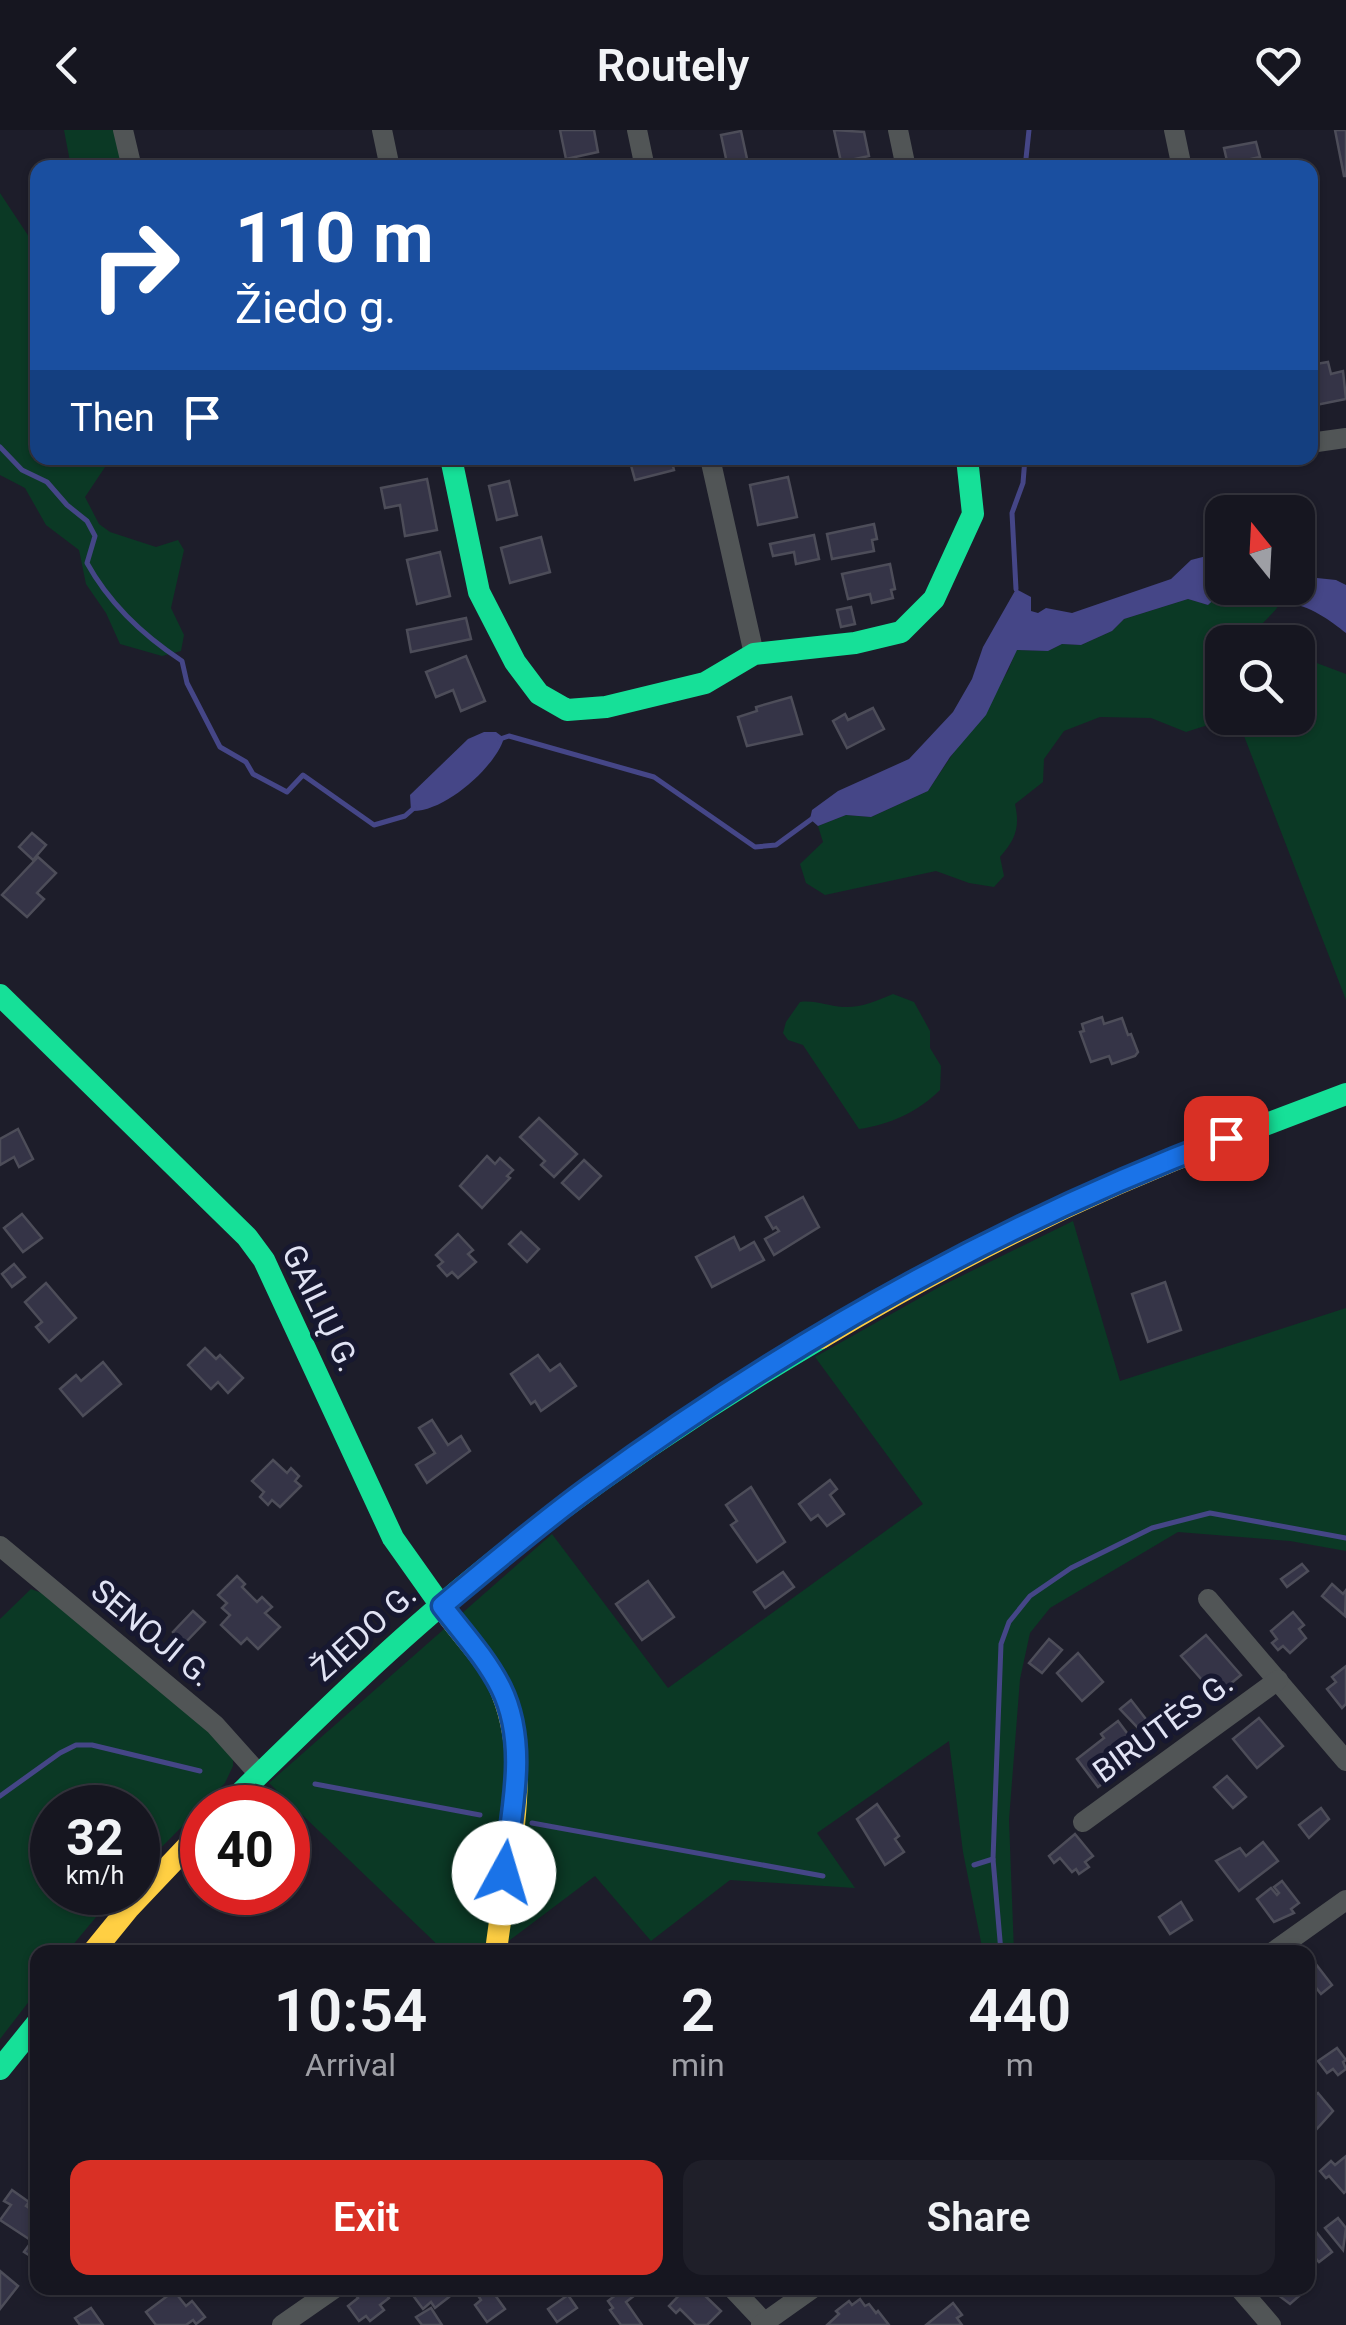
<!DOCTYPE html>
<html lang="en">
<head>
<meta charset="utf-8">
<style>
	:root { --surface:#161620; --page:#1f1f29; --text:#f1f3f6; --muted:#9e9fa5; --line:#35353e; --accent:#d93025 }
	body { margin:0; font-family:Roboto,sans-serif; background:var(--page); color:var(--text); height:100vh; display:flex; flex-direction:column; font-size:38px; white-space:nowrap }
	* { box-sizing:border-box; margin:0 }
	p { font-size:32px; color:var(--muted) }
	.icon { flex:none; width:55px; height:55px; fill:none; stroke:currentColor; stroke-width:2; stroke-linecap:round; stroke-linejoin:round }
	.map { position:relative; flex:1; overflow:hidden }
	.drawer { position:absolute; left:30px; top:1815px; width:1285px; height:350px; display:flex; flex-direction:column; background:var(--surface); border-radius:20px; box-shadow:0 2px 8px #0004,0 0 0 2px var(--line) }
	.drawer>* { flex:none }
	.top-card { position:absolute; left:30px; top:30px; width:1288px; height:305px; border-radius:20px; box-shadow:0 2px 8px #0004,0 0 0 2px var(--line); background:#1a4fa0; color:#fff; overflow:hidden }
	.needle { width:65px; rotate:342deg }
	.buttons { position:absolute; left:1205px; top:365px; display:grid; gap:20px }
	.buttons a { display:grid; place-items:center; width:110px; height:110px; border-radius:20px; background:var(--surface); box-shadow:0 2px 8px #0004,0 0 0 2px var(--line); font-size:50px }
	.speed { position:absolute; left:30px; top:1655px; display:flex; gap:20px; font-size:50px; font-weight:700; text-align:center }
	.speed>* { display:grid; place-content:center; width:130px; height:130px; border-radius:50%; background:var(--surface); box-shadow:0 2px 8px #0004,0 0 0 2px var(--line); line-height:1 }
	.speed small { font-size:25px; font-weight:400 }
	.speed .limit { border:15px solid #d22; background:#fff; color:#111 }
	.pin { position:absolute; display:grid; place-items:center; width:85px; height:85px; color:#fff; margin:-42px; border-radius:20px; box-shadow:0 5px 15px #0006 }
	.me { position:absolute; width:110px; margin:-55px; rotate:6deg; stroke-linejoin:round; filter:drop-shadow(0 0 8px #0008) }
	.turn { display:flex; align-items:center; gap:35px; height:210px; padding:0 40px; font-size:45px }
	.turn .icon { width:130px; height:130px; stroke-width:2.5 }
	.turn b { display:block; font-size:70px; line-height:85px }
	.then { display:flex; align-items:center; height:95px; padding:0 40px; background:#0003; gap:20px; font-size:38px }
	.eta { display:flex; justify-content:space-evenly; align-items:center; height:170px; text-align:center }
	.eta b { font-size:60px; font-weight:600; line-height:70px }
	.cta { display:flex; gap:20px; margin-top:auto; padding:20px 40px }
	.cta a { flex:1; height:115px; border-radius:20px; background:var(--accent); color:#fff; font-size:40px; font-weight:600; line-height:115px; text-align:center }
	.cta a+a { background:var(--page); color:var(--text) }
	header { display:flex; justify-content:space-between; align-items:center; height:130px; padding:0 40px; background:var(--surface); font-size:45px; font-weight:600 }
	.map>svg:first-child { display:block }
</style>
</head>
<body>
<header><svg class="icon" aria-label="back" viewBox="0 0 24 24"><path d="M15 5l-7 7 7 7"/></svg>Routely<svg class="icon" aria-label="heart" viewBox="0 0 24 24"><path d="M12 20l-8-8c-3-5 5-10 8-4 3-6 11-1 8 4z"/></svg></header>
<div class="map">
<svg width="1346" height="2195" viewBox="0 0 1346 2195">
	<rect width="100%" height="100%" fill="#1d1d2a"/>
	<g fill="#0b3925">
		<path d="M64 0H114L122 37H71Z"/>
		<path d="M0 63 37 119 38 328H111L85 367 99 394 110 402 156 417 178 410 184 420 171 478 184 505 181 521 162 526 120 514 106 483 86 454 79 420 46 395 25 358 0 345Z"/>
		<path d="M1225 458 1266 463 1279 475C1271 487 1260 493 1253 506L1255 512H1222V588H1230L1186 602 1151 588 1100 587 1064 601 1044 629 1043 652 1015 674C1020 697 1016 709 1000 727L1004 746 994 757 969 753 936 741 825 765 806 753 800 734 823 712 818 696 846 685 871 687 928 661 1008 541 1016 520 1048 521 1062 514 1081 515 1112 501 1124 489 1188 469 1208 475Z"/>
		<path d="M1298 526 1346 544V870L1239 593V588H1298Z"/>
		<path d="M893 864 914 872 930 901V918L941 936 940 960C918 982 889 995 859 999L803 915 788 910 783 903 786 892 800 872C816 870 827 876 843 877 861 878 876 871 893 864Z"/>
		<path d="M1073 1091 1120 1251 1346 1178V1421L1290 1411 1178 1402 1050 1478 1030 1503 1020 1549 1009 1690 1014 1822H983L963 1722 949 1611 817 1703 855 1758 730 1750 651 1811 595 1746 494 1822H445L269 1653 552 1404 668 1558 923 1374 815 1227 941 1156Z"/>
		<path d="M31 1459 58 1469 209 1600 233 1628V1636L225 1653 138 1741V1678H52V1762L116 1763 67 1822H38L37 1861 0 1909V1489Z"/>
	</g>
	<g fill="#454687">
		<path d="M1222 422V458H1298V446L1336 450 1346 455V503C1330 490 1300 468 1279 475L1266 463 1225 459 1208 475 1188 469 1124 489 1112 501 1081 515 1062 514 1048 521 1017 520 986 585 950 627 928 661 871 687 846 685 818 696 810 689 812 680 838 661 909 629 953 582 972 549 983 517 1016 459 1031 467V481L1038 483 1046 478 1072 483 1171 449 1191 430Z"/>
		<path d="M484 602H496L504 608C495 638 443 683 411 681L410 665 468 609Z"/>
	</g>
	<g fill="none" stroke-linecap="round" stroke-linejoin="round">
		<g stroke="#454687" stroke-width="5">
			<path d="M1025 38 1029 0"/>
			<path d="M0 317 22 340 47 352 67 375 87 391 95 406 87 433C109 473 144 506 182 531L187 553 220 617 246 632 253 644 287 662 303 645 374 695 405 686 414 678"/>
			<path d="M1016 459 1012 383 1023 353 1025 328"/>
			<path d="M500 609 509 606 654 647 755 717 776 715 813 688"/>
			<path d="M315 1654 480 1685"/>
			<path d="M0 1666 60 1623 76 1615H92L200 1641"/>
			<path d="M532 1693 823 1746"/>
			<path d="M974 1735 993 1729"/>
			<path d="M1001 1822 993 1729 1001 1514 1009 1492 1030 1466 1071 1438 1152 1398 1210 1383 1346 1408"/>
		</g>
	</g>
	<g fill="#353447" stroke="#4d4d59" stroke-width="2.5">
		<path d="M560 0H594L598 22 566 29Z"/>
		<path d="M834 0 864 2 869 26 841 32Z"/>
		<path d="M1335 0H1346V46H1344Z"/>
		<path d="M741 1 749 38H728L721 5Z"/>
		<path d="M1256 12 1260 27 1251 29 1252 38H1220L1219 33 1227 31 1224 18Z"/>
		<path d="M1328 232 1331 244 1343 241 1346 269 1311 276 1310 235Z"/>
		<path d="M629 328H671L674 340 635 350Z"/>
		<path d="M788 347 797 387 758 395 750 355Z"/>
		<path d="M427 349 437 400 405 406 400 375 385 378 381 358Z"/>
		<path d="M509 351 517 385 497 390 489 356Z"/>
		<path d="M874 394 877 409 872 410 874 421 832 429 827 404Z"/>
		<path d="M814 405 819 429 796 434 794 422 773 426 770 414Z"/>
		<path d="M541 407 550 442 510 453 501 418Z"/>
		<path d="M440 422 450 466 417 474 407 430Z"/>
		<path d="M890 434 895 459 891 460 893 468 872 473 870 464 848 469 842 444Z"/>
		<path d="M851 477 855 494 841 497 837 480Z"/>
		<path d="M466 488 471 509 411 522 407 500Z"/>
		<path d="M466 526 485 571 461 581 453 560 436 567 426 542Z"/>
		<path d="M791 567 802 604 747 616 738 587 757 581 756 577Z"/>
		<path d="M873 578 884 599 847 618 833 591 845 584 848 590Z"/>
		<path d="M32 703 46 715 33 730 19 717Z"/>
		<path d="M38 727 56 743 37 763 44 769 27 787 2 765Z"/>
		<path d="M1102 887 1104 894 1122 888 1128 905 1131 904 1138 922 1135 926 1112 934 1109 926 1091 932 1080 902 1084 901 1082 894Z"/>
		<path d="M539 988 577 1024 554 1047 541 1035 545 1031 520 1007Z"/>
		<path d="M18 999 33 1029 19 1037 14 1027 0 1035V1009Z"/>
		<path d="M487 1026 495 1034 500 1028 513 1040 507 1046 510 1048 482 1078 460 1056Z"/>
		<path d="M584 1030 601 1046 579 1069 562 1053Z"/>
		<path d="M803 1067 819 1097 774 1125 765 1109 779 1101 776 1097 773 1099 766 1087Z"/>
		<path d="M22 1084 42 1108 23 1122 4 1098Z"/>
		<path d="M521 1102 539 1119 527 1132 509 1114Z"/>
		<path d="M458 1104 473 1120 468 1124 476 1132 458 1148 452 1142 447 1146 438 1136 443 1132 436 1125Z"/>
		<path d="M734 1107 740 1120 754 1112 764 1130 712 1157 696 1127Z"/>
		<path d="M14 1134 25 1147 12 1157 2 1144Z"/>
		<path d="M1165 1152 1181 1200 1148 1212 1132 1164Z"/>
		<path d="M46 1153 76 1188 49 1212 36 1197 42 1192 25 1172Z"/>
		<path d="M205 1218 216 1229 220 1225 243 1248 228 1263 218 1252 211 1259 188 1235Z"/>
		<path d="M538 1225 550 1241 560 1234 576 1256 541 1281 535 1271 531 1274 511 1244Z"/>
		<path d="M103 1232 121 1254 83 1286 60 1259 76 1245 81 1251Z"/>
		<path d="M432 1290 448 1315 461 1306 470 1321 427 1353 416 1335 435 1323 419 1298Z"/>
		<path d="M273 1330 287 1343 291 1338 299 1346 295 1351 301 1356 280 1377 272 1370 268 1375 260 1367 264 1362 252 1351Z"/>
		<path d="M830 1350 837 1359 830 1365 844 1384 827 1396 818 1385 811 1390 799 1374Z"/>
		<path d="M751 1357 785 1412 757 1432 731 1395 737 1391 726 1375Z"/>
		<path d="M1302 1434 1308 1441 1287 1457 1281 1449Z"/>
		<path d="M783 1442 794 1457 765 1478 754 1462Z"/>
		<path d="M237 1446 245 1454 242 1457 257 1472 262 1467 272 1477 265 1483 280 1497 258 1519 247 1508 241 1514 221 1495 230 1485 222 1478 227 1473 218 1465Z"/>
		<path d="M648 1451 674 1487 642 1510 616 1474Z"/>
		<path d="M1332 1454 1343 1464 1346 1460 1345 1486 1322 1466Z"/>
		<path d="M193 1481 205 1492 184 1514 173 1502Z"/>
		<path d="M1293 1482 1304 1495 1299 1499 1306 1508 1290 1523 1283 1516 1278 1520 1272 1513 1277 1509 1271 1501Z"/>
		<path d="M1206 1505 1241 1545 1216 1566 1181 1526Z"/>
		<path d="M1049 1509 1062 1520 1042 1543 1029 1533Z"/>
		<path d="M1078 1523 1103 1552 1082 1571 1057 1543Z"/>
		<path d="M1346 1536V1574L1342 1578 1327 1559 1336 1552 1332 1547Z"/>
		<path d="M1131 1570 1149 1593 1140 1600 1120 1579Z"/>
		<path d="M1259 1588 1283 1616 1257 1638 1233 1609Z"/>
		<path d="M1118 1591 1136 1615 1121 1626 1128 1635 1098 1657 1077 1629 1104 1608 1101 1604Z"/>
		<path d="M1227 1646 1246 1667 1233 1678 1214 1657Z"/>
		<path d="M877 1674 899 1706 895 1709 904 1722 885 1735 857 1689Z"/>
		<path d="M1321 1678 1329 1689 1309 1708 1299 1695Z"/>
		<path d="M1075 1704 1093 1726 1085 1732 1089 1737 1079 1744 1076 1739 1072 1742 1060 1728 1054 1733 1049 1726Z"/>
		<path d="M1263 1712 1278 1731 1239 1761 1216 1731 1240 1718 1246 1726Z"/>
		<path d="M1282 1751 1299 1773 1291 1779 1294 1783 1274 1792 1257 1769 1271 1758 1277 1765 1279 1763 1274 1757Z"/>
		<path d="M1181 1772 1192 1790 1170 1804 1159 1787Z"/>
		<path d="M1315 1833 1332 1855 1321 1864 1317 1859 1310 1864 1308 1834 1310 1837Z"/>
		<path d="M1337 1918 1346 1930 1343 1932 1346 1939 1338 1945 1333 1939 1327 1943 1318 1931Z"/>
		<path d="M1318 1963 1333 1981 1314 2002 1308 1994V1971Z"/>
		<path d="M1346 2026V2061L1344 2063 1329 2046 1326 2048 1320 2041 1331 2031 1335 2035Z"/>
		<path d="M12 2060 29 2072 26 2076 38 2084V2131L24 2122 32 2111 0 2090 11 2075 4 2071Z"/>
		<path d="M1338 2088 1346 2098 1343 2120 1325 2098Z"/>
		<path d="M1317 2103 1332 2122 1319 2132 1308 2120V2110Z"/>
		<path d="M0 2141 18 2156 0 2179Z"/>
		<path d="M363 2158H381L389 2168 380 2175 384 2180 370 2191 366 2186 359 2191 348 2176 358 2168 355 2164Z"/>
		<path d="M412 2158H450L445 2162 449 2167 435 2178 431 2172 423 2179 409 2160Z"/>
		<path d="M490 2158 505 2179 487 2192 475 2175 481 2170 479 2167Z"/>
		<path d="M618 2158H629L635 2165 626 2172 642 2195H621L610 2180 613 2178 608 2171 621 2161Z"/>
		<path d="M686 2158H697L721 2181 707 2195H696L680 2179 676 2183 669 2176Z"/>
		<path d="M1276 2158H1305L1307 2159 1290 2174 1274 2162Z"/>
		<path d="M174 2161 186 2176 192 2171 205 2187 196 2194 193 2190 186 2195H156L146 2182Z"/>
		<path d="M568 2165 577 2178 557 2192 548 2179Z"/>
		<path d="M860 2169 865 2176 869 2174 876 2183 878 2181 889 2195H827L839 2184 836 2181 849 2171 852 2175Z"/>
		<path d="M953 2173 962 2185 957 2188 962 2195H926Z"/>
		<path d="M91 2178 103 2195H80L75 2188Z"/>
		<path d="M431 2178 442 2195H422L416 2187Z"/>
	</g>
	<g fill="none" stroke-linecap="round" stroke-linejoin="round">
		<g stroke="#515556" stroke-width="20">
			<path d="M123 0 132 38"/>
			<path d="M382 0 390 38"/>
			<path d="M637 0 645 38"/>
			<path d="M898 0 906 38"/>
			<path d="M1174 0 1182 38"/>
			<path d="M1310 313 1346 308"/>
			<path d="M710 328 754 524"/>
			<path d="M0 1416 215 1595 258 1643"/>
			<path d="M1208 1469 1346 1631"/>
			<path d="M1083 1692 1278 1550"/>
			<path d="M1273 1822 1346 1770"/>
			<path d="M732 2158 767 2195"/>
			<path d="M1239 2158 1271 2195"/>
			<path d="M282 2195 335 2158"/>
			<path d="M761 2195 813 2158"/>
		</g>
		<g stroke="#16e098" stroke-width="22">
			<path d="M451 328 479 462 515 532 539 564 567 580 606 577 705 553 754 524 855 513 901 502 934 469 973 384 967 328"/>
			<path d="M0 865 247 1107 264 1130 393 1408 449 1487"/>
			<path d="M1225 1010 1346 964"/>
			<path d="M225 1678C305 1600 384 1521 471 1450 581 1360 699 1280 821 1208"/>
			<path d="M0 1939 38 1892"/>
		</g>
		<g stroke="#ffcf43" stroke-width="22">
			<path d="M821 1208C950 1131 1085 1063 1225 1010"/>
			<path d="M449 1487C466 1510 492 1536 502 1563 534 1642 505 1740 496 1822"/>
			<path d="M93 1822 128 1779 202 1701"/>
		</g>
	</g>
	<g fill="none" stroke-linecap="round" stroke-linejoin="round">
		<defs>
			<path id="route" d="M504 1743C511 1683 529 1615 501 1558 486 1528 462 1502 442 1476 491 1435 539 1394 590 1357 785 1215 1000 1093 1226 1008"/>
		</defs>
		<use href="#route" stroke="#114b97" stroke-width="25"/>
		<use href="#route" stroke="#1a73e8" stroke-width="18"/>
	</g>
	<g text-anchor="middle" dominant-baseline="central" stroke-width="10" stroke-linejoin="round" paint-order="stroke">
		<g font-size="32" fill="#e1e3f4" stroke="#171830">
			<text transform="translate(321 1178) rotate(64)">GAILIŲ G.</text>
			<text transform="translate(364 1502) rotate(-42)">ŽIEDO G.</text>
			<text transform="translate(152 1503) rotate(40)">SENOJI G.</text>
			<text transform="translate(1163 1597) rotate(-36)">BIRUTĖS G.</text>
		</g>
	</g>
</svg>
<div class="buttons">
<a><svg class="needle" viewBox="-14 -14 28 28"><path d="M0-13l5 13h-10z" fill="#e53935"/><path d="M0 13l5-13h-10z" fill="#9e9fa5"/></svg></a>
<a><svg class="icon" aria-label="search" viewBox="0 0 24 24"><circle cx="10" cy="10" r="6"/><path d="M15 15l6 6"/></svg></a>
</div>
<div class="speed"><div>32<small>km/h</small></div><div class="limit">40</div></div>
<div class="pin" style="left:1226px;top:1008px;background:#d93025"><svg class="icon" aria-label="arrive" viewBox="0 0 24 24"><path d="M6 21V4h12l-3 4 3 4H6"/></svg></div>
<svg class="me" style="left:504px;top:1743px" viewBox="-20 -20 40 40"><circle r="19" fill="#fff"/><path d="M0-13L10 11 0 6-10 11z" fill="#1a73e8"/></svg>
<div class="top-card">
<div class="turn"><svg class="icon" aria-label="right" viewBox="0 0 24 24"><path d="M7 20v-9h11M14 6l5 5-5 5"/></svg><div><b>110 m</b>Žiedo g.</div></div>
<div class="then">Then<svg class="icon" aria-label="arrive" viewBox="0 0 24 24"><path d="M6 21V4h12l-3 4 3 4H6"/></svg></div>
</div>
<section class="drawer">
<div class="eta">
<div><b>10:54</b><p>Arrival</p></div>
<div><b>2</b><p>min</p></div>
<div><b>440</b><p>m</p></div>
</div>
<div class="cta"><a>Exit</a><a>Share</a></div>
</section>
</div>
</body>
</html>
